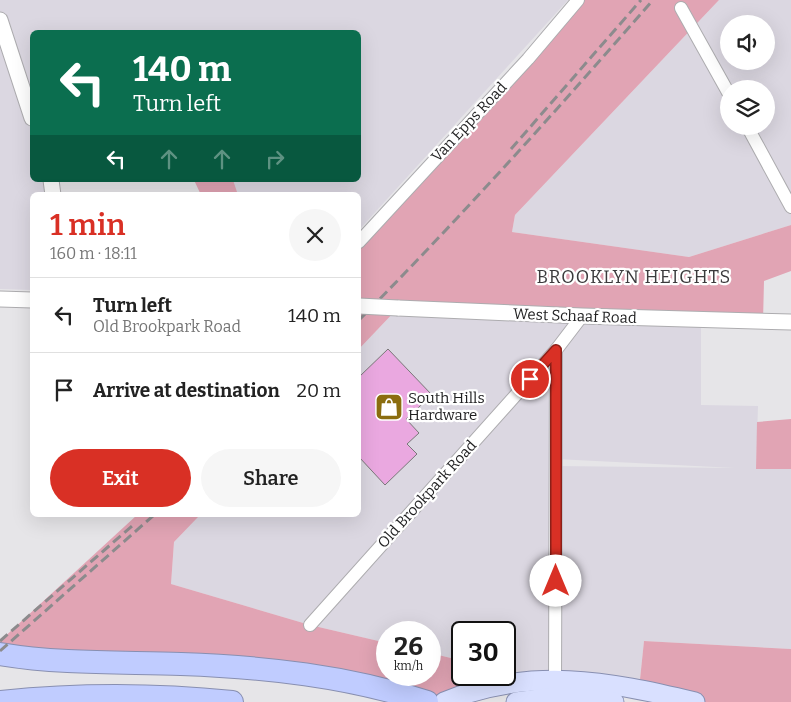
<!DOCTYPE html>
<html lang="en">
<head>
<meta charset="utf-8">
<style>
	:root { --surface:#fff; --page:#f6f6f6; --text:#222; --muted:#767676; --line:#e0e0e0; --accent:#d93025 }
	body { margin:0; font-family:Bitter,serif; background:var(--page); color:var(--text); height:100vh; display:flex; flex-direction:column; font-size:19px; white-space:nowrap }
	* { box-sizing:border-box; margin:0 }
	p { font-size:16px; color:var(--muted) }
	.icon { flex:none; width:28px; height:28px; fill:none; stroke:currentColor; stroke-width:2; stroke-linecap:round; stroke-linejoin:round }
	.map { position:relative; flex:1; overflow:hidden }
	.panel { position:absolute; left:30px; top:192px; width:331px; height:325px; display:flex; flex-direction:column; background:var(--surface); border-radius:8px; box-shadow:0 5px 20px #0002 }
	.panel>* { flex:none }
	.guide { position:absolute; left:30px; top:30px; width:331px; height:152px; border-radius:8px; box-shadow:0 5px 20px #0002; background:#0b6e4f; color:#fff; overflow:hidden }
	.fabs { position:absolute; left:720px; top:15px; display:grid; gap:10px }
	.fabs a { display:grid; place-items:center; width:55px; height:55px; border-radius:50%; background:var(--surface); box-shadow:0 5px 20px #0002; font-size:25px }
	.speed { position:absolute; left:376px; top:621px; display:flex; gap:10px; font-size:25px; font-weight:700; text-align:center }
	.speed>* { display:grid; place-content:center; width:65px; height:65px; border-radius:50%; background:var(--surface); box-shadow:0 5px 20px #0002; line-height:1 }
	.speed small { font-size:12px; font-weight:400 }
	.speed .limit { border:2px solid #111; border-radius:8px; background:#fff; color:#111 }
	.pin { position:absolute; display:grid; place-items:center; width:42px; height:42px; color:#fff; margin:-21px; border:2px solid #fff; border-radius:50%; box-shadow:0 1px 5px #0007 }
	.me { position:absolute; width:55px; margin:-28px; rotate:0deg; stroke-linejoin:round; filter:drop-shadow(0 0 4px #0008) }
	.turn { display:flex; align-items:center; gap:18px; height:105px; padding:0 20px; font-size:22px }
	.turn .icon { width:65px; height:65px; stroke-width:2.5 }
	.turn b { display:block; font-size:35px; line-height:42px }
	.lanes { display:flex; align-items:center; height:48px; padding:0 20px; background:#0003; justify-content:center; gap:25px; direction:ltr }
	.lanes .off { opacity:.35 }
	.round { display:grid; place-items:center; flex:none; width:52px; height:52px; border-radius:26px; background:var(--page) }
	.overview { display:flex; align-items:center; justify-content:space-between; height:85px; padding:0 20px }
	h1 { font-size:30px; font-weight:600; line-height:38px; color:var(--accent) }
	.primary-button { display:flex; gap:10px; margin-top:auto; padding:10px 20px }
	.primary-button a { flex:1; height:58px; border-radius:30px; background:var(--accent); color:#fff; font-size:20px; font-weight:600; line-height:58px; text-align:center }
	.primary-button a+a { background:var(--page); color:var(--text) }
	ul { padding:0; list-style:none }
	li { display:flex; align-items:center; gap:15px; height:75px; padding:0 20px; border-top:1px solid var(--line) }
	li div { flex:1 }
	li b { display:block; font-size:19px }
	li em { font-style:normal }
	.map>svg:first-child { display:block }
</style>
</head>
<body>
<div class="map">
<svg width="791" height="702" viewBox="0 0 791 702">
	<rect width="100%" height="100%" fill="#e6e5e8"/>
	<g fill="#dbd7e1" fill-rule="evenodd">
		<path d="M0 0H568L359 230V195H203L199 180H359V32H32V180H44L46 195H32V290L0 289Z"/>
		<path d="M719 0H791V225L689 257 512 232 515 215ZM729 24H766V61H729ZM729 89H766V126H729Z"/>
		<path d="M398 308 701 320V405L758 406 756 469H791V649L644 641 639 689H488L473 675H505V632H462V666L455 659 430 653V632H388L387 643 310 625 171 584 174 542 200 515H359V349ZM556 459 735 468 556 466Z"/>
	</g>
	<g fill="#e1a4b4">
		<path d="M578 0H719L515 215 512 232 689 257 791 225V271L764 281 763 321 398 308 359 349V242Z"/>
		<path d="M194 180H233L238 195H201Z"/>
		<path d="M791 419V469H756L757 422Z"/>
		<path d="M137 515H200L174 542 171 584 310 625 387 643 388 675H430V653L455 659 462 666V675H473L488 689 447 701 396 692 0 654V641Z"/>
		<path d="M644 641 791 649V702H695L639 689Z"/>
	</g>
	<path fill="#eaa8e0" stroke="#7a7779" d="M388 349 432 395 406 419 419 433 407 444 417 454 385 485 359 457V377Z"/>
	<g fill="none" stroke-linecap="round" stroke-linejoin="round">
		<defs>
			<g id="minor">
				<path d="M681 8 729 94"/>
				<path d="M747 126 791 207"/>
				<path d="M359 242 528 59 578 0"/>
				<path d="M310 625 556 350 582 316"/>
				<path d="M555 687 556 350"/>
			</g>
			<g id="tertiary">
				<path d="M0 20 32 118"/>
				<path d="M51 180 53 195"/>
				<path d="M0 299 32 300"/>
				<path d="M398 308 582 316 791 322"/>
			</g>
			<g id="primary">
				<path d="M444 702C530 666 608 681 695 702"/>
				<path d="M516 702 555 697 614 702"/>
			</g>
			<g id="motorway">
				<path d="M0 654C60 664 121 662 181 664 264 667 348 676 427 702"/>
				<path d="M0 702C77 694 155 694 232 702"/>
			</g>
		</defs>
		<use href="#minor" stroke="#adacaf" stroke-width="14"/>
		<use href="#tertiary" stroke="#adacaf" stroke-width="17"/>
		<use href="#primary" stroke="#888fb1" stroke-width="21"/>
		<use href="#motorway" stroke="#888fb1" stroke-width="24"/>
		<use href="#minor" stroke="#fff" stroke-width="12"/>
		<use href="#tertiary" stroke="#fff" stroke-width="15"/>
		<use href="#primary" stroke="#d9e0ff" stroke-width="19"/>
		<use href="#motorway" stroke="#c0ccff" stroke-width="22"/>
		<g stroke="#8c8b8d" stroke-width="3" stroke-dasharray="10 5" stroke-linecap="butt">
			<path d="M511 149 641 0"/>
			<path d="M359 320C461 217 558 109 653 0"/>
			<path d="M0 641 132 526"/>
			<path d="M0 651 154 515"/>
		</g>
		<defs>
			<path id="tertiary-bridge" d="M359 306 398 308"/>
		</defs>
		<use href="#tertiary-bridge" stroke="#adacaf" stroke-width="17" stroke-linecap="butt"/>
		<use href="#tertiary-bridge" stroke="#fff" stroke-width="15"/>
	</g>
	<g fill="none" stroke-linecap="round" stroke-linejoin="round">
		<defs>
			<path id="route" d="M530 379 556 350V581"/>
		</defs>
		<use href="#route" stroke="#8d1f18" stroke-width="12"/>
		<use href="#route" stroke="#d93025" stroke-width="9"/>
	</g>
	<defs>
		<symbol id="shop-square" viewBox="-11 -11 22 22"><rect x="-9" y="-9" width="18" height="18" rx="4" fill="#8b6d0f" stroke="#fff"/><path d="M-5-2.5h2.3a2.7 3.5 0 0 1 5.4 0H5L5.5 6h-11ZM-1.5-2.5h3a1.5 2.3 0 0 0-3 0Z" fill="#fff"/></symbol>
	</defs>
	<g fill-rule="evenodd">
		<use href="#shop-square" x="373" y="391" width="32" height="32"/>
	</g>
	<g text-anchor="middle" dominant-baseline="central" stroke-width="4.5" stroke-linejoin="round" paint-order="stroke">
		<g font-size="15" fill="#1f1f20" stroke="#fff">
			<text transform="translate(469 122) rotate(-47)">Van Epps Road</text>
			<text transform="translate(575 316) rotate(2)">West Schaaf Road</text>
			<text transform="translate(427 494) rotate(-48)">Old Brookpark Road</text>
		</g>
		<g font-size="15" fill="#1f1f20" stroke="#fff" text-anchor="start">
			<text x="408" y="398">South Hills<tspan x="408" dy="17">Hardware</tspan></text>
		</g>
		<g font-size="18" letter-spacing="1" fill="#3b3a3c" stroke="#fff">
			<text x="634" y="277">BROOKLYN HEIGHTS</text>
		</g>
	</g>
</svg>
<div class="fabs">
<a><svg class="icon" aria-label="sound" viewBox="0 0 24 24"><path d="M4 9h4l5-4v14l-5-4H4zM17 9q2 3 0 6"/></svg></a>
<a><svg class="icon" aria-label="layers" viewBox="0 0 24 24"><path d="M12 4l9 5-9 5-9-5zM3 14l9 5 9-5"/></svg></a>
</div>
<div class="speed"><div>26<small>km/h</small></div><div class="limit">30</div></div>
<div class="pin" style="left:530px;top:379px;background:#d93025"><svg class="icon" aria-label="arrive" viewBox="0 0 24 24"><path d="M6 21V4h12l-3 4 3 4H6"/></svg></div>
<svg class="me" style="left:556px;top:581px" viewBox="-20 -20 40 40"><circle r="19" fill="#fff"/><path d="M0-13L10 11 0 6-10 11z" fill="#d93025"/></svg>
<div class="guide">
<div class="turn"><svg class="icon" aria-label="left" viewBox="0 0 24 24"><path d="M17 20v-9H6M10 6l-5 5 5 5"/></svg><div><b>140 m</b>Turn left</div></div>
<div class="lanes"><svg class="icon" aria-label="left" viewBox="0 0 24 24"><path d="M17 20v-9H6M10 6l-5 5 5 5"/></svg><svg class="icon off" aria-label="ahead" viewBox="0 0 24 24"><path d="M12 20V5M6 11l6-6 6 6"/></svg><svg class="icon off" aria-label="ahead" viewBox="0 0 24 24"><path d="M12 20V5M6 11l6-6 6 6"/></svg><svg class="icon off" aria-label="right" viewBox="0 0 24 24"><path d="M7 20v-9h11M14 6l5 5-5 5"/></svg></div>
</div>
<section class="panel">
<div class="overview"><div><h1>1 min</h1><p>160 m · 18:11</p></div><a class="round"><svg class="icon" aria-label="close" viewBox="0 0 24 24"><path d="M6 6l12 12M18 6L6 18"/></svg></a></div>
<ul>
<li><svg class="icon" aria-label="left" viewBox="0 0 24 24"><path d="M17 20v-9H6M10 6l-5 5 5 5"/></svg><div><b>Turn left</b><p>Old Brookpark Road</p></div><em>140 m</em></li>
<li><svg class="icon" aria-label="arrive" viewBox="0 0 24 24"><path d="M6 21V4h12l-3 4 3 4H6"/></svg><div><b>Arrive at destination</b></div><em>20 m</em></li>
</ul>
<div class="primary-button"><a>Exit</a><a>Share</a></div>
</section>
</div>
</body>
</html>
